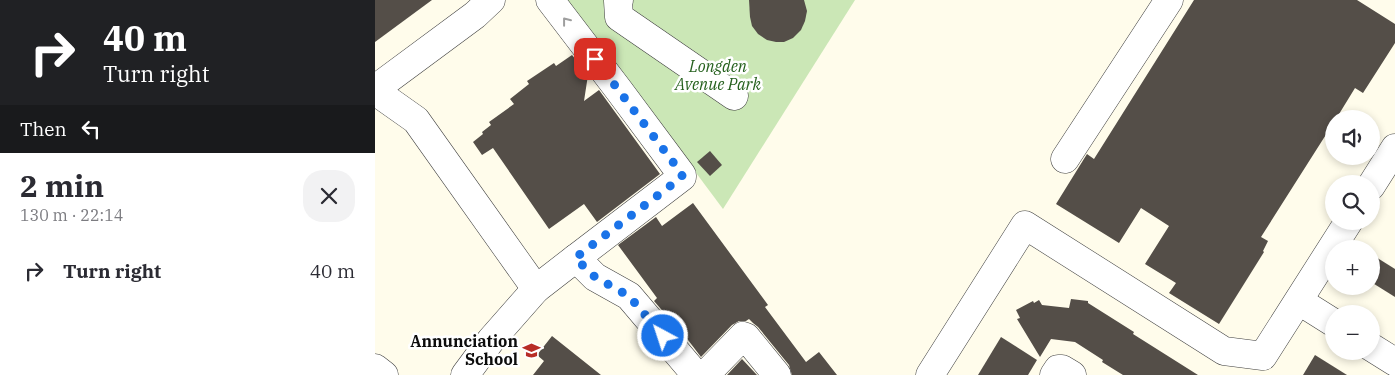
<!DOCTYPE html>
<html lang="en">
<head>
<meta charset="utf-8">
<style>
	:root { --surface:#fff; --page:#f2f2f3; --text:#2b2b33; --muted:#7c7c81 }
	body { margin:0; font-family:"IBM Plex Serif",serif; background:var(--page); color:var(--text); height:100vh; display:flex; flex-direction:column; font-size:19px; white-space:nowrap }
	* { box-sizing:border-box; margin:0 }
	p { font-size:16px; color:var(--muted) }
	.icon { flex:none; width:28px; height:28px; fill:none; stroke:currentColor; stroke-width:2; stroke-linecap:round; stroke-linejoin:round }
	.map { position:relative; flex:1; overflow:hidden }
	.panel { display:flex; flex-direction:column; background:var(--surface); width:375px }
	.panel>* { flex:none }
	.hud { background:#202124; color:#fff; overflow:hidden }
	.tools { position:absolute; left:950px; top:110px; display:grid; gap:10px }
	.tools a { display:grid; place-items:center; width:55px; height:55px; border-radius:50%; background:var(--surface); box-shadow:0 2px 8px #0003; font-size:25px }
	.pin { position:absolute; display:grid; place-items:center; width:42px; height:42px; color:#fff; margin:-21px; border-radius:10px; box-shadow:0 2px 8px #0006 }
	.me { position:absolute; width:55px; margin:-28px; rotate:320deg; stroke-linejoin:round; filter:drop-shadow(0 0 4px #0008) }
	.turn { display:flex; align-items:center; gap:18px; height:105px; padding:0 20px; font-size:22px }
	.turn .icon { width:65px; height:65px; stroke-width:2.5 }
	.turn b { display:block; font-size:35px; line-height:42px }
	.then { display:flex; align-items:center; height:48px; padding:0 20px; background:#0003; gap:10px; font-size:19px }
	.round { display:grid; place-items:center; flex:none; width:52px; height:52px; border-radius:20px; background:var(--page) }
	.summary { display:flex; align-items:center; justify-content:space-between; height:85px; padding:0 20px }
	h1 { font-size:30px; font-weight:700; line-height:38px }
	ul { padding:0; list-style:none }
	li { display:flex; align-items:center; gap:15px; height:65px; padding:0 20px }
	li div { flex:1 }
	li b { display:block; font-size:19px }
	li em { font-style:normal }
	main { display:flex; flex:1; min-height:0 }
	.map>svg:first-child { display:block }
</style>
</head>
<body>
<main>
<section class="panel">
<div class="hud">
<div class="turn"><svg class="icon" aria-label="right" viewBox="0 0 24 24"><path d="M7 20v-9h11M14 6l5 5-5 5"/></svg><div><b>40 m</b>Turn right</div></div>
<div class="then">Then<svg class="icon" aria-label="left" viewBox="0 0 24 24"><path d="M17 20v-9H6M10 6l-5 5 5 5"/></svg></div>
</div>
<div class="summary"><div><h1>2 min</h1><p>130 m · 22:14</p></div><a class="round"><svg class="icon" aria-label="close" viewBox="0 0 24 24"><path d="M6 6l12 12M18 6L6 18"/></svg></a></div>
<ul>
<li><svg class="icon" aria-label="right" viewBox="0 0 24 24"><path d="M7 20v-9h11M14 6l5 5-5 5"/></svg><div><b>Turn right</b></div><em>40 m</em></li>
</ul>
</section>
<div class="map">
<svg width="1020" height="375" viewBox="0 0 1020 375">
	<rect width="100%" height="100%" fill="#fffceb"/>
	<path fill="#cbe7b6" d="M192 0H480L348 209Z"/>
	<g fill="#544e48">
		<path d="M0 0H57L0 42Z"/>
		<path d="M374 0H429L432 11 430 21 426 30 418 38 409 42H401L392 40 383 34 377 26 375 17Z"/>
		<path d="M819 0H982L1020 24V43L988 93 980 88 961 119H959V122L886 237 893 241 888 251 889 252 844 324 794 293 801 283 770 264 794 226 766 208 744 243 681 204 712 154 719 159Z"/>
		<path d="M197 55 213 75 209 101 224 90 285 174 222 222 209 204 174 229 118 148 107 155 98 142 108 134 107 132 116 125 114 122 139 104 135 99 154 84 152 81 179 63 181 66Z"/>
		<path d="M335 151 347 165 335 176 322 162Z"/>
		<path d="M318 203 393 305 390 307 431 362 444 352 462 375H417L414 365 383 327 378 323 374 319 371 321H364L357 325 326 357 294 315 292 316 279 301 282 298 243 245 281 217 287 226Z"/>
		<path d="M996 254 1020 269V297L996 282Z"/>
		<path d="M696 299 713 301V303L759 332 758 334 823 375H748L727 362 728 360 700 342 676 339 665 357 642 319 645 318 641 310 658 301 659 303 664 300 667 305 694 308Z"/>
		<path d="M177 336 226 375H158L169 361 162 355Z"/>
		<path d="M626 337 662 360 653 375H603Z"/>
		<path d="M940 355 972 375H928Z"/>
		<path d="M367 359 382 375H352Z"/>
	</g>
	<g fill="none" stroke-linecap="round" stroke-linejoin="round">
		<defs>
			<g id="minor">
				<path d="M175 0 243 89 307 175V177L201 258"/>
				<path d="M244 0 243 1 244 17 359 96"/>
				<path d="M0 89 100 15 116 0"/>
				<path d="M0 91 41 120 161 289 201 258 220 277 254 296 321 375"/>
				<path d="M690 159 794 0"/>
				<path d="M996 186 1020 148"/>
				<path d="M924 301 959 323"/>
				<path d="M996 347 1020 362"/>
				<path d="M0 368 9 375"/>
				<path d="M90 375 116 340 161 289"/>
				<path d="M330 375 368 336 371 337 402 375"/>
				<path d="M555 375 650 225 849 351 888 356 974 221"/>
				<path d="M679 375 683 369H687L697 375"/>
			</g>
		</defs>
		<use href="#minor" stroke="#3f3f3f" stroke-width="29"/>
		<use href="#minor" stroke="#fff" stroke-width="28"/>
	</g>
	<defs><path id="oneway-chevron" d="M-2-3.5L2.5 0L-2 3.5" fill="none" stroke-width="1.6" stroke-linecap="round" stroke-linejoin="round" transform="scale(1.25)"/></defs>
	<use stroke="#9e9e9e" href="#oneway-chevron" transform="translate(191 21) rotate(-128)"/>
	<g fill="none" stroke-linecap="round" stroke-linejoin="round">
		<path stroke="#1a73e8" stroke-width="9" stroke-dasharray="0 16.2" d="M220 59 307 174V177L200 258 220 277 254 296 288 336"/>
	</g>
	<defs>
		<symbol id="school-bare" viewBox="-9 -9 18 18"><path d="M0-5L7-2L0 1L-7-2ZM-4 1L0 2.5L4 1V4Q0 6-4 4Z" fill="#b82d27" stroke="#fff" stroke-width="2.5" paint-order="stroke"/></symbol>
	</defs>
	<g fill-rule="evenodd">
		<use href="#school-bare" x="144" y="338" width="25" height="25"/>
	</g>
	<g text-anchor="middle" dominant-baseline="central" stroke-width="5" stroke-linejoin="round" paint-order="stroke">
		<g font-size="16" font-style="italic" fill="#26611e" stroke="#fff">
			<text x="343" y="66">Longden<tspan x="343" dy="18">Avenue Park</tspan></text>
		</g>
		<g font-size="16" font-weight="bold" fill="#0c0c0c" stroke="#fff" text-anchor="end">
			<text x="143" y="341">Annunciation<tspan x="143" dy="18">School</tspan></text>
		</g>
	</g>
</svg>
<div class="tools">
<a><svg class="icon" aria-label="sound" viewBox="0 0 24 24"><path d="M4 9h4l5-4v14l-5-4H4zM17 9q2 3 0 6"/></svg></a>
<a><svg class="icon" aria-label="search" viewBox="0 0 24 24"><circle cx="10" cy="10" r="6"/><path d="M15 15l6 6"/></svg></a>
<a>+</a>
<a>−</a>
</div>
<div class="pin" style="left:220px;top:59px;background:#d93025"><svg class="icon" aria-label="arrive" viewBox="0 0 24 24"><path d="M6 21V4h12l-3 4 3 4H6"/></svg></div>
<svg class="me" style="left:288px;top:336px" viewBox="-20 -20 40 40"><circle r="17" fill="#1a73e8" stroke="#fff" stroke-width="3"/><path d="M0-11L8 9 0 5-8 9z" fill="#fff"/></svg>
</div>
</main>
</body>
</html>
